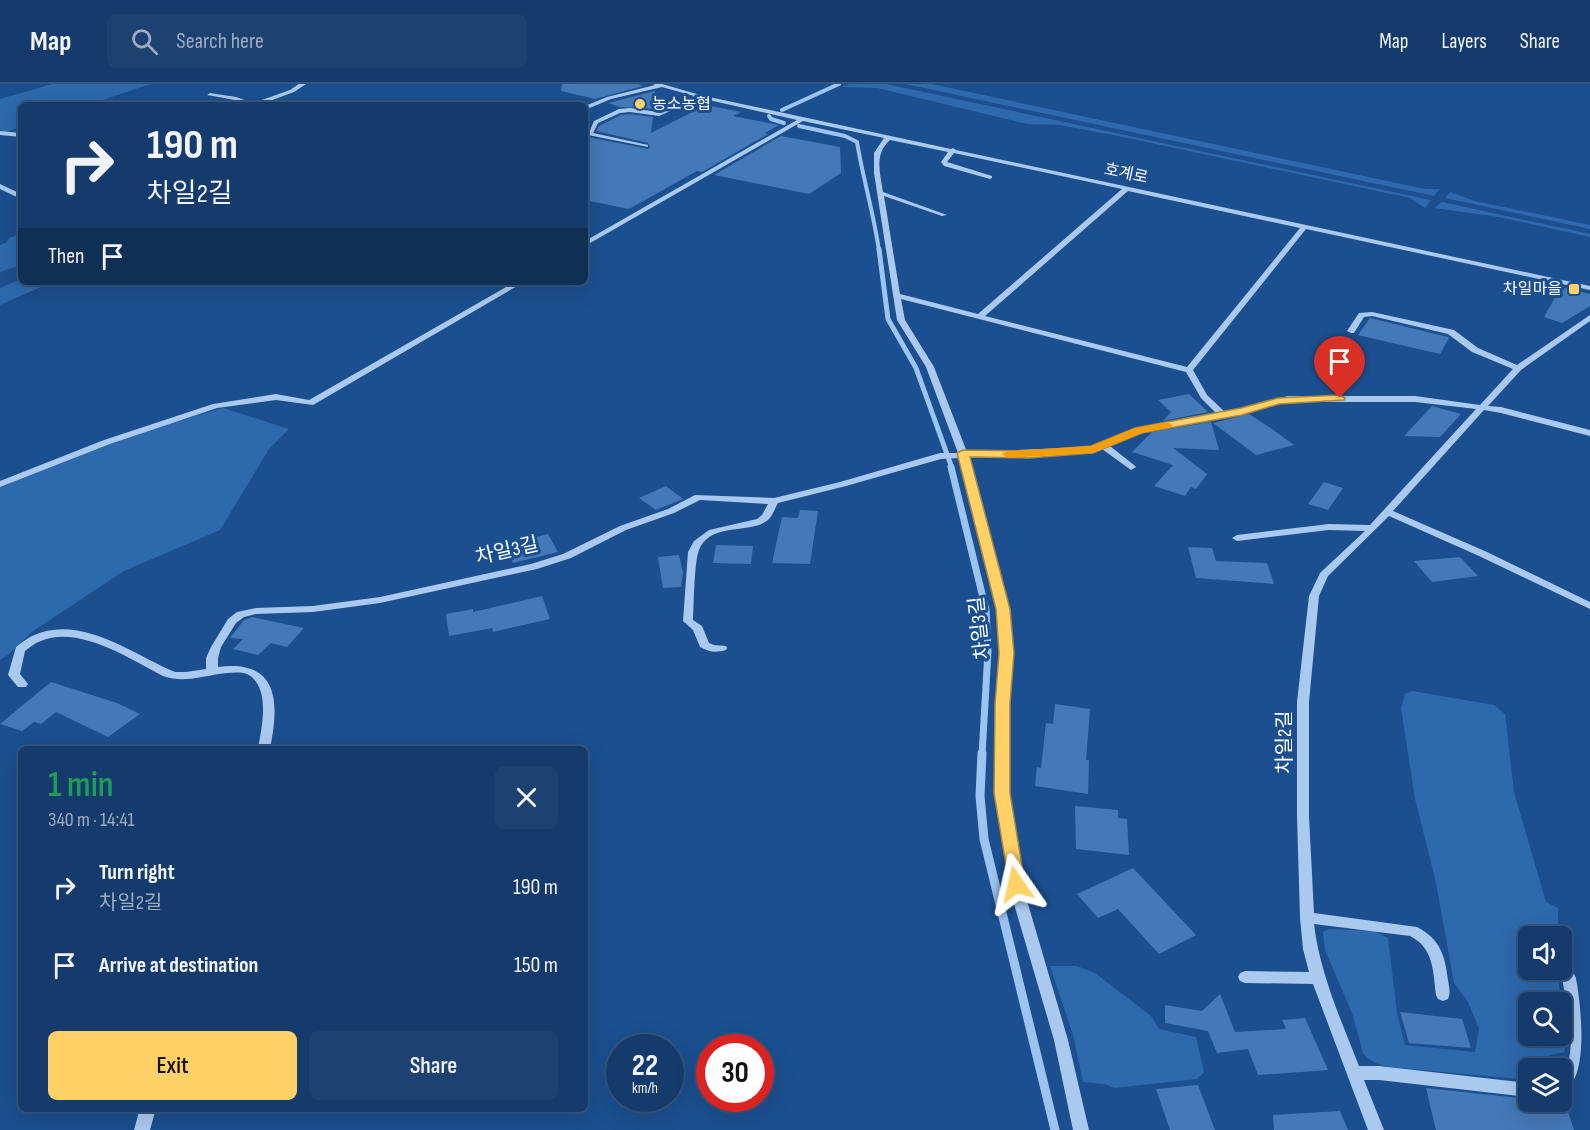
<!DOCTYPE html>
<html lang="en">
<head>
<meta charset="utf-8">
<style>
	:root { --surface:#143b6b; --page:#1d4271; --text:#f1f3f6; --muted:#9dadc1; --line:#33557e; --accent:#ffd166 }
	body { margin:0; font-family:"Sofia Sans Condensed","Noto Sans KR",sans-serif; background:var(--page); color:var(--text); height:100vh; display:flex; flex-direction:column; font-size:22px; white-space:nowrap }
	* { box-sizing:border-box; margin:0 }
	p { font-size:20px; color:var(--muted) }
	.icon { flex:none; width:33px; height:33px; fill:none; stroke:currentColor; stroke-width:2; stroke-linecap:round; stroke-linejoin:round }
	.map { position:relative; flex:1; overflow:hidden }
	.sheet { position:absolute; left:18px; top:662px; width:570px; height:366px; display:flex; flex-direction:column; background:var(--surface); border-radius:9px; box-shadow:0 6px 24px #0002,0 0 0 2px var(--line) }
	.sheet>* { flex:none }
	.banner { position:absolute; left:18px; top:18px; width:570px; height:183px; border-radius:9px; box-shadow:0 6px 24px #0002,0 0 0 2px var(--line); background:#143b6b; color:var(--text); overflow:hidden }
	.controls { position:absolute; left:1518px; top:842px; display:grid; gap:12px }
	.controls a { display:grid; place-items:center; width:54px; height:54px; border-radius:9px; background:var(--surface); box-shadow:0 6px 24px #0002,0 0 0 2px var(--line); font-size:30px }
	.speed { position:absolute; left:606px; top:950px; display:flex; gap:12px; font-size:30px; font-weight:700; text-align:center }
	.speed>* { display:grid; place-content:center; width:78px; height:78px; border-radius:50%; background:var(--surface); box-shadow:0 6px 24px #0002,0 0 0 2px var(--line); line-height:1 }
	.speed small { font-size:15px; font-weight:400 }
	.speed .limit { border:9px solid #d22; background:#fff; color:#111 }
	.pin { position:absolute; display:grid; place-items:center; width:51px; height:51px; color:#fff; margin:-62px -26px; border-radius:50% 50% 50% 0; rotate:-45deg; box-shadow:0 0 6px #0007 }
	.pin .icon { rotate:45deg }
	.me { position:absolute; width:66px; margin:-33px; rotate:349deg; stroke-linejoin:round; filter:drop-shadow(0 0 4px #0008) }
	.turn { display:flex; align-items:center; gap:21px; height:126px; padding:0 30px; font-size:27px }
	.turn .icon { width:78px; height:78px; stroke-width:2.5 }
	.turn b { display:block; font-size:42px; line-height:51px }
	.then { display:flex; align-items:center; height:57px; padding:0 30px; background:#0003; gap:12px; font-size:22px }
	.round { display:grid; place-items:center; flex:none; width:63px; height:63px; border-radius:9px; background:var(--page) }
	.summary { display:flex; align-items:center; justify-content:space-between; height:102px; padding:0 30px }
	h1 { font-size:36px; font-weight:600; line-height:45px; color:#1e9e55 }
	.button { display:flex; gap:12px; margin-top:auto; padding:12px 30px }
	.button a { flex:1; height:69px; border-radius:9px; background:var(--accent); color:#111; font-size:24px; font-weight:600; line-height:69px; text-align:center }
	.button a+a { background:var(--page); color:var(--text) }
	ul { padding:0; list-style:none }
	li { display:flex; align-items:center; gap:18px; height:78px; padding:0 30px }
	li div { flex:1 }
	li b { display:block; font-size:22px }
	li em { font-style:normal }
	header { display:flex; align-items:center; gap:36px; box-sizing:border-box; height:84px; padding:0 30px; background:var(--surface); border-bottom:2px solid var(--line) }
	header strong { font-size:28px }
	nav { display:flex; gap:33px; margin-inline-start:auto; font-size:21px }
	.search { width:420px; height:54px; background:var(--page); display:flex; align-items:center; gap:15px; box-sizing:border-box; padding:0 21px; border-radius:9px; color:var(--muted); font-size:22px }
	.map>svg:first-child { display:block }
</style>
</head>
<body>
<header>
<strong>Map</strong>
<div class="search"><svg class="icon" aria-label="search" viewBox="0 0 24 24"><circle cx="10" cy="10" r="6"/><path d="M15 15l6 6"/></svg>Search here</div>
<nav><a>Map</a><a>Layers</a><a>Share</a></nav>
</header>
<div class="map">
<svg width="1590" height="1046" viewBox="0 0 1590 1046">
	<rect width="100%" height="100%" fill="#1b4f8f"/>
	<g fill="#2e69ad">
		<path d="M52 0H151L87 21H21V43L6 48 0 46V15Z"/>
		<path d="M849 0H886L1431 116 1425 124 1410 114 1118 52 1060 41 1027 40 877 4 842 3Z"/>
		<path d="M905 0H932L1425 105H1440L1434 112Z"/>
		<path d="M1450 108 1475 117 1590 141V145L1445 114Z"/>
		<path d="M1442 118 1590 150V153L1499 133 1434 124Z"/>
		<path d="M21 150V181L0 188V161L7 158 9 154Z"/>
		<path d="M21 195V198H52L0 221V204Z"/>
		<path d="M223 324 289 345 269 365 220 446 124 487 33 547 9 570 0 576V403C73 374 147 344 223 324Z"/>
		<path d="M1412 607 1494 621 1505 630 1514 708 1546 818 1558 824V852H1528V885H1557L1561 918H1528V951H1562V924L1566 961 1564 968 1544 973 1537 978V984H1528V994L1519 995 1389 983C1378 980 1369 978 1363 969L1352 929 1325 866 1323 848 1329 845 1374 847 1388 854 1397 929 1405 961 1475 968 1479 945 1468 918 1454 899 1436 799 1415 715 1401 624 1405 610Z"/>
		<path d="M1050 882H1077L1095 889 1151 932 1159 945 1196 953 1204 988 1197 995 1114 1004 1105 1000 1083 998 1073 951Z"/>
	</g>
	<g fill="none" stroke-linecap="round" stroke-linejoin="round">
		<g stroke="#9cc4f0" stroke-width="4">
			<path d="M782 26 839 0"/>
			<path d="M769 32 771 35 784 39"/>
			<path d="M799 42 845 52 857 58C863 95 874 130 879 167"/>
		</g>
		<path stroke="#9cc4f0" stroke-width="5" d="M879 165 888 235 916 284 952 384"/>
		<path stroke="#9cc4f0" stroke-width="7" d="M951 383 986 526 988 567 982 671"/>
		<path stroke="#9cc4f0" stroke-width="9" d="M982 669 980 712 984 755 1055 1046"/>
	</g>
	<g fill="#4478b7">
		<path d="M562 0H638L643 2 595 15 561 7Z"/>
		<path d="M655 7 654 25 620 23 608 19Z"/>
		<path d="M706 21 741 28 733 32 779 41 765 49 768 50 702 88 697 87 629 125 585 116V49L587 48 588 53 648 65 650 63 648 59 596 47 599 42 621 31 630 30 653 33 651 49Z"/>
		<path d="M781 52 840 63 841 89 809 110 714 91Z"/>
		<path d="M1561 203 1590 210V222L1562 239 1544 233Z"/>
		<path d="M1370 234 1448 253 1449 254 1440 270 1358 251Z"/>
		<path d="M1189 310 1208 328 1163 337 1171 328 1158 316Z"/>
		<path d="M1432 322 1461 330 1440 353 1404 352Z"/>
		<path d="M1249 330 1272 345 1294 361 1256 371 1213 339Z"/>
		<path d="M1211 338 1219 366 1173 364 1207 390 1196 405 1191 403 1185 412 1154 402 1173 381 1132 368 1152 348Z"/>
		<path d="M1324 398 1343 404 1328 426 1308 420Z"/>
		<path d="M666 402 683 415 656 426 639 414Z"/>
		<path d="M800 426 818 427 810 480 772 479 782 433 798 434Z"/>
		<path d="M548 450 558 468 513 479 504 461Z"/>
		<path d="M716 461 753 462 751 480 713 479Z"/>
		<path d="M1188 463 1212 464 1216 477 1267 479 1274 500 1196 494Z"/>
		<path d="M679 471 683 489 681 503 663 504 658 473Z"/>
		<path d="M1460 473 1478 492 1432 498 1414 477Z"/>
		<path d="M542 512 550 535 493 548 492 544 449 552 446 530 473 525V528Z"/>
		<path d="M252 533 304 544 287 563 271 559 258 571 233 565 243 555 230 554 244 536Z"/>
		<path d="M51 598 117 619 140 630 108 653 56 628 41 640 34 638 22 647 0 640Z"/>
		<path d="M1055 620 1090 625 1086 676H1089L1088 710 1035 702 1037 683 1041 684 1046 639 1053 640Z"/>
		<path d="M1075 722 1118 726V734L1127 735 1129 771 1076 765Z"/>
		<path d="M1133 784 1196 851 1159 870 1118 825 1098 834 1077 810Z"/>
		<path d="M1220 910 1235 948 1286 945 1282 936 1305 934 1328 986 1258 991 1248 965 1217 969 1208 947 1165 939V921L1202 927Z"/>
		<path d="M1400 928 1462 935 1471 964 1409 959Z"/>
		<path d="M1198 1001 1215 1046H1170L1156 1005Z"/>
		<path d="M1426 1004 1528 1015V1017L1565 1019 1574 1046H1436Z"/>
		<path d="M1340 1027 1348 1046H1274L1273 1031Z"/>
	</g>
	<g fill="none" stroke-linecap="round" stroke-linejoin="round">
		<g fill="#a9c9ee" fill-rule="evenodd">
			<path d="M299 0H306L294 8 259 21H247L235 16 207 11 210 9 236 13 253 19 290 6Z"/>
			<path d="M653 0H662L700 11 951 65 953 64 956 66 1590 202V206L1306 145 1193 286 1207 311 1225 328 1288 312H1415L1480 321 1513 285 1472 268 1448 250 1372 232 1364 233 1354 249H1351L1347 247 1359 229 1372 228 1454 246 1478 264 1517 281 1590 231V237L1521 286 1488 322 1501 323 1590 346V352L1501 329 1484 326 1393 427 1487 468 1590 518V525L1479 472 1389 432 1328 492 1319 512 1309 618V732L1314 829 1417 843C1440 855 1445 871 1448 896 1449 903 1451 909 1448 915L1443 917 1438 915 1436 911C1433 887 1434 864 1410 852L1314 840C1320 890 1341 936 1359 982H1379L1528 999V1013L1379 996H1364L1384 1046H1368L1313 900 1245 899 1240 897 1238 893 1240 889 1245 887 1309 888 1303 865 1300 834 1297 732V618L1309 512 1320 489 1365 447 1329 446 1237 457 1232 454 1237 451 1329 440 1370 441 1476 325 1415 318H1288L1223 334 1141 348 1110 362 1134 381 1136 383 1131 386 1102 365 1093 369 969 374 1008 525 1011 569 1009 620 1008 709 1014 759 1028 820 1068 956 1089 1046H1073L1054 956 1014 820 1002 759 996 709 997 620 1001 569 998 525 960 374 941 375 846 402 778 419C775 424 773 431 769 435 753 451 710 437 699 466 694 479 694 520 693 536L702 542 709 559 714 561 726 562 727 564 726 566C716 569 709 568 700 563L693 546 683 537 688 468 694 457 709 446 757 435 762 431 768 420 700 416 674 429 626 446 571 474 537 485 380 519 313 528 256 530 244 533 236 539 221 563 218 574V583C278 575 280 618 270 664H258C262 644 271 602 247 590 239 587 227 589 219 590 200 593 182 599 163 592 130 575 79 541 41 557 35 559 30 563 25 567L20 590 28 600 26 603H18L8 591 16 563C21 559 26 555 32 552 80 529 132 570 175 588H186L206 585V574L211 563 228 535 237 528 256 524 313 522 380 513 531 480 563 470 620 442 668 425 695 411 774 414 840 398 940 369H958L926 283 897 236 874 89V69L884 54 803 37 585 162V157L797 36 700 14 659 32 630 28 620 29 598 39 593 49 648 61V63L588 51 594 37 619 25 630 24 658 28 694 12 662 3 611 15 585 26V22L607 13 655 1ZM890 56 948 68 941 78 944 82 990 95 992 94V92L947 78 954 69 1122 105 978 230 900 210 884 112 942 132 947 131 883 108C880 89 874 70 890 56ZM1128 107 1300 144 1187 283 985 232ZM901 215 1186 288 1201 314 1216 329 1136 344 1092 363 967 368 934 283 905 236Z"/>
			<path d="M0 47 21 49V53L0 51Z"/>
			<path d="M0 100 21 110V115L0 105Z"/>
			<path d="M515 198H524L313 321 276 316 217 324 110 360 0 403V397L104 356 213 320 276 310 309 316Z"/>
			<path d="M1569 888 1574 890 1576 894C1581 923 1590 995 1562 1009 1560 992 1568 985 1570 969 1573 944 1566 918 1562 894L1564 890Z"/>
			<path d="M140 1024H156L150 1046H134Z"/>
		</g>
	</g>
	<path fill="#ffd166" stroke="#a68842" stroke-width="1.5" d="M1340 311 1345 314 1344 316 1279 320 1242 331 1142 349 1093 369 1029 374 970 373 1010 525 1014 569 1010 620V709L1025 800 1022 805 1016 807 1010 805 994 709 995 620 999 569 996 525 957 369 963 366 1029 367 1091 362 1135 344 1241 324 1278 314Z"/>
	<path fill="#f59e0b" d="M1167 338 1173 341 1171 343 1142 349 1093 369 1008 374 1002 370 1008 367 1091 362 1135 344Z"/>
	<g fill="#ffd166" stroke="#1b4f8f" stroke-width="2">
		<circle cx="640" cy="20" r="6"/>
		<rect x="1568" y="199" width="12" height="12" rx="3"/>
	</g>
	<g text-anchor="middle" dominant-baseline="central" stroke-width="6" stroke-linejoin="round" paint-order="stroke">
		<g font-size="16" fill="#fff" stroke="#1b4f8f" text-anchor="start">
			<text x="652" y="20">농소농협</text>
			<text x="1562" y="205" text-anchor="end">차일마을</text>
		</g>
		<g font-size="16" fill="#fff" stroke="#1b4f8f">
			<text transform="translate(1126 90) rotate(12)">호계로</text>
		</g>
		<g font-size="20" fill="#fff" stroke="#1b4f8f">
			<text transform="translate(507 467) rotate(-13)">차일3길</text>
			<text transform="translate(980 544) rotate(-96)">차일3길</text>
			<text transform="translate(1285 658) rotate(-90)">차일2길</text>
		</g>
	</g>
</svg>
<div class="controls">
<a><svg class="icon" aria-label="sound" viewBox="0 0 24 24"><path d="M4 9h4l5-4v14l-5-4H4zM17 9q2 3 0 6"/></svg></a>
<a><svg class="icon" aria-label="search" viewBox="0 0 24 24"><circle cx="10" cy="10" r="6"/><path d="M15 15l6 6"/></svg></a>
<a><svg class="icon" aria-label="layers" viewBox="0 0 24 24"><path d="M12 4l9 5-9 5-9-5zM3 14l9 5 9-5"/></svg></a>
</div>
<div class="speed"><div>22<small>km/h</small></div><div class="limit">30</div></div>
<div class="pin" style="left:1340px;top:314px;background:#d93025"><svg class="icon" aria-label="arrive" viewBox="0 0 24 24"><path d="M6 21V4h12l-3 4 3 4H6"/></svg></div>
<svg class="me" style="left:1016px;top:800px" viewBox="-20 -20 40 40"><path d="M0-17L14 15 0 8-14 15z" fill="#ffd166" stroke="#fff" stroke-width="4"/></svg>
<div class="banner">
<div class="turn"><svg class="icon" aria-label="right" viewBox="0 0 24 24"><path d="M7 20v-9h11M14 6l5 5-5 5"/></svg><div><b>190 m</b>차일2길</div></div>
<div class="then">Then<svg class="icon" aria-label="arrive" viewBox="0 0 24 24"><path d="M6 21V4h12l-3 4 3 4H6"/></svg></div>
</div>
<section class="sheet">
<div class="summary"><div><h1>1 min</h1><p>340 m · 14:41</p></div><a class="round"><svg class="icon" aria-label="close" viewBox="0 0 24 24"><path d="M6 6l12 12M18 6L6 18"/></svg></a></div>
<ul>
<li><svg class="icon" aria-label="right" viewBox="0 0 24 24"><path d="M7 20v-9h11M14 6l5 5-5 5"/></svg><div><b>Turn right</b><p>차일2길</p></div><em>190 m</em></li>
<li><svg class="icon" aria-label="arrive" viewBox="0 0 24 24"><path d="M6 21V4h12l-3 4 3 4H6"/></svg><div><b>Arrive at destination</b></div><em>150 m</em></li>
</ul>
<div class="button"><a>Exit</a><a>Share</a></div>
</section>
</div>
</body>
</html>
